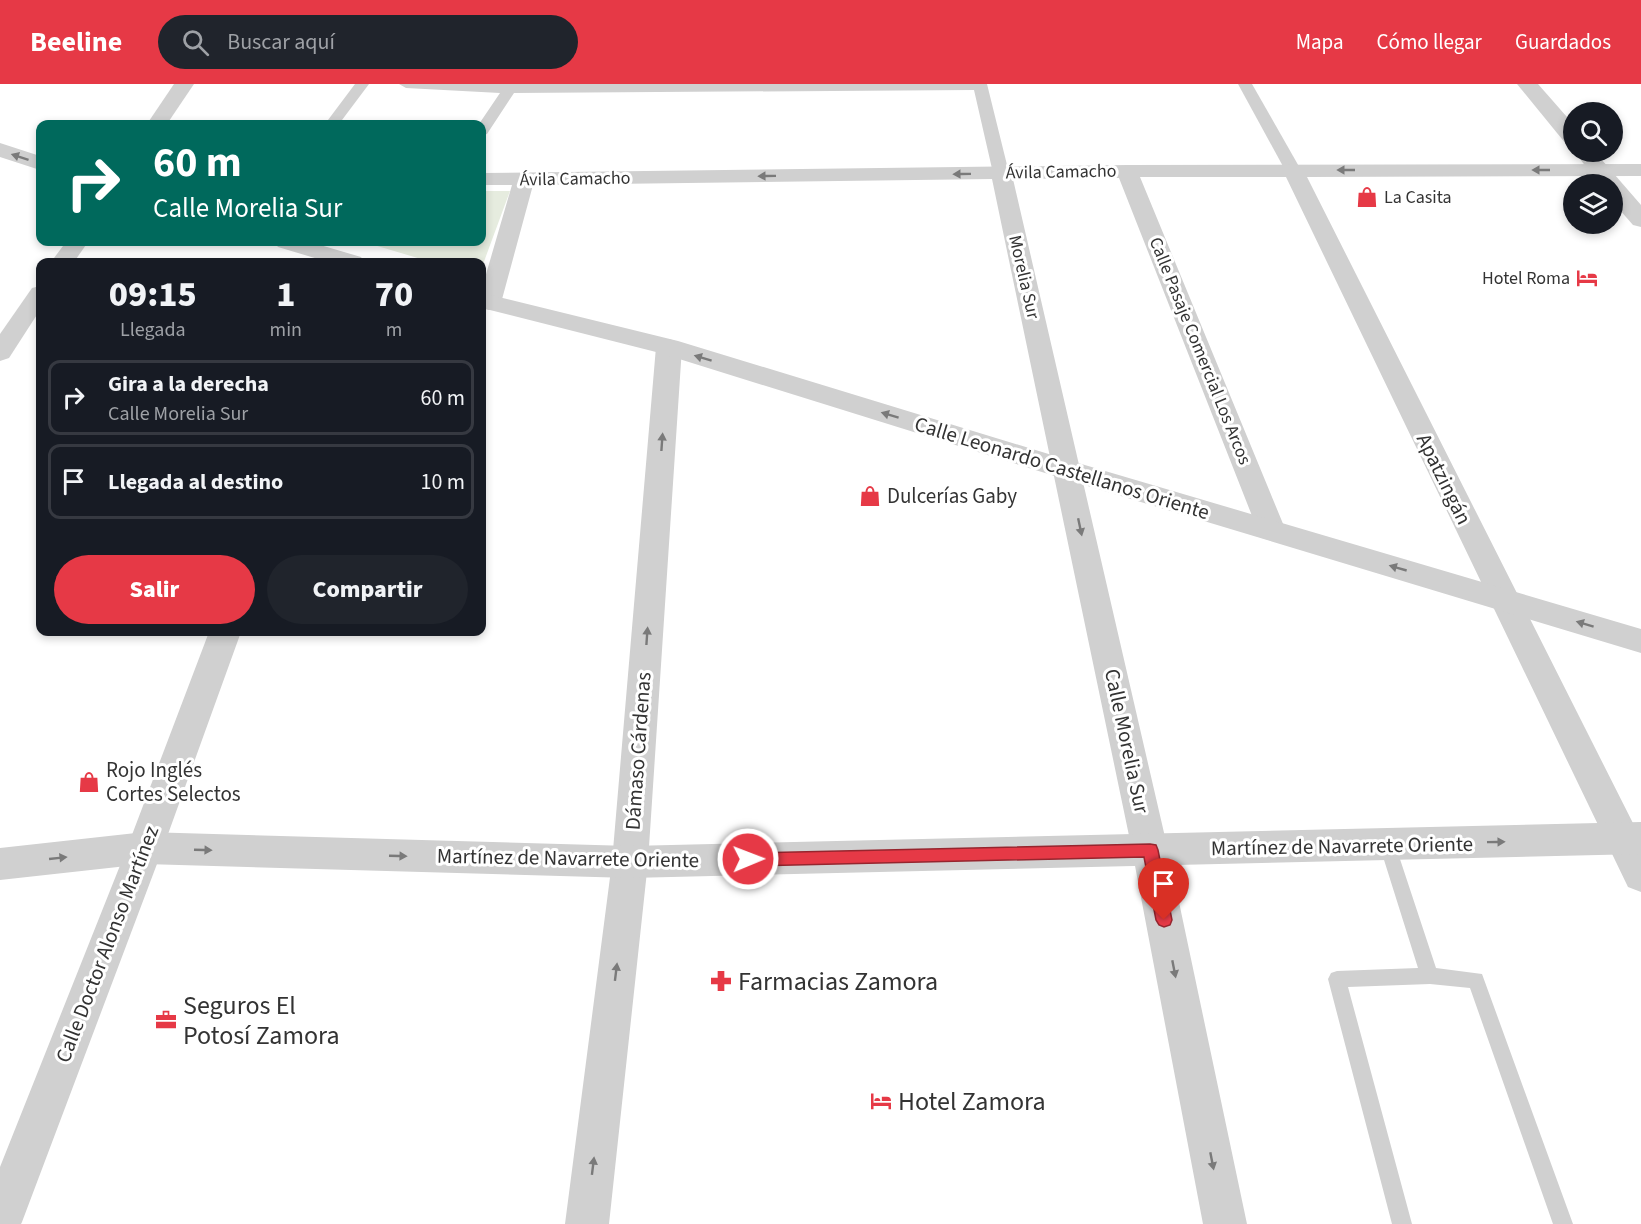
<!DOCTYPE html>
<html lang="es">
<head>
<meta charset="utf-8">
<style>
	:root { --surface:#171b24; --page:#20242c; --text:#f1f3f6; --muted:#9ea1a6; --line:#363941; --accent:#e63946 }
	body { margin:0; font-family:"Source Sans 3",sans-serif; background:var(--page); color:var(--text); height:100vh; display:flex; flex-direction:column; font-size:22px; white-space:nowrap }
	* { box-sizing:border-box; margin:0 }
	p { font-size:20px; color:var(--muted) }
	.icon { flex:none; width:33px; height:33px; fill:none; stroke:currentColor; stroke-width:2; stroke-linecap:round; stroke-linejoin:round }
	.map { position:relative; flex:1; overflow:hidden }
	.details { position:absolute; left:36px; top:174px; width:450px; height:378px; display:flex; flex-direction:column; background:var(--surface); border-radius:12px; box-shadow:0 3px 9px #0003 }
	.details>* { flex:none }
	.hud { position:absolute; left:36px; top:36px; width:450px; height:126px; border-radius:12px; box-shadow:0 3px 9px #0003; background:#00695c; color:#fff; overflow:hidden }
	.buttons { position:absolute; left:1563px; top:18px; display:grid; gap:12px }
	.buttons a { display:grid; place-items:center; width:60px; height:60px; border-radius:50%; background:var(--surface); box-shadow:0 3px 9px #0003; font-size:30px }
	.pin { position:absolute; display:grid; place-items:center; width:51px; height:51px; color:#fff; margin:-62px -26px; border-radius:50% 50% 50% 0; rotate:-45deg; box-shadow:0 0 6px #0007 }
	.pin .icon { rotate:45deg }
	.me { position:absolute; width:66px; margin:-33px; rotate:89deg; stroke-linejoin:round; filter:drop-shadow(0 0 4px #0008) }
	.turn { display:flex; align-items:center; gap:21px; height:126px; padding:0 18px; font-size:27px }
	.turn .icon { width:78px; height:78px; stroke-width:2.5 }
	.turn b { display:block; font-size:42px; line-height:51px }
	.eta { display:flex; justify-content:space-evenly; align-items:center; height:102px; text-align:center }
	.eta b { font-size:36px; font-weight:800; line-height:42px }
	.button { display:flex; gap:12px; margin-top:auto; padding:12px 18px }
	.button a { flex:1; height:69px; border-radius:36px; background:var(--accent); color:#fff; font-size:24px; font-weight:800; line-height:69px; text-align:center }
	.button a+a { background:var(--page); color:var(--text) }
	ul { padding:0; list-style:none }
	li { display:flex; align-items:center; gap:18px; height:75px; margin:0 12px 9px; padding:0 6px; border:3px solid var(--line); border-radius:12px }
	li div { flex:1 }
	li b { display:block; font-size:22px }
	li em { font-style:normal }
	header { display:flex; align-items:center; gap:36px; box-sizing:border-box; height:84px; padding:0 30px; background:var(--accent); color:#fff }
	header strong { font-size:28px }
	nav { display:flex; gap:33px; margin-inline-start:auto; font-size:21px }
	.search { width:420px; height:54px; background:var(--page); display:flex; align-items:center; gap:15px; box-sizing:border-box; padding:0 21px; border-radius:33px; color:var(--muted); font-size:22px }
	.map>svg:first-child { display:block }
</style>
</head>
<body>
<header>
<strong>Beeline</strong>
<div class="search"><svg class="icon" aria-label="search" viewBox="0 0 24 24"><circle cx="10" cy="10" r="6"/><path d="M15 15l6 6"/></svg>Buscar aquí</div>
<nav><a>Mapa</a><a>Cómo llegar</a><a>Guardados</a></nav>
</header>
<div class="map">
<svg width="1641" height="1140" viewBox="0 0 1641 1140">
	<rect width="100%" height="100%" fill="#fff"/>
	<path fill="#e6ecdf" d="M482 107H510L482 183V178H431L364 158H482Z"/>
	<g fill="none" stroke-linecap="round" stroke-linejoin="round">
		<path fill="#d0d0d0" fill-rule="evenodd" d="M1387 753 1393 755 1395 760 1436 884 1482 890 1573 1140H1553L1470 904 1430 900 1348 903 1412 1140H1392L1328 895 1331 889 1337 887 1418 884 1379 760 1381 755Z"/>
		<g fill="#d0d0d0" fill-rule="evenodd">
			<path d="M355 0H369L339 40H325Z"/>
			<path d="M399 0H987L1009 89 1001 94 993 89 974 6 514 9 487 50 482 51V40H479L500 9 406 4Z"/>
			<path d="M1238 0H1252L1301 86 1298 89 1293 91 1285 86Z"/>
		</g>
		<g fill="#d0d0d0" fill-rule="evenodd">
			<path d="M174 0H194L167 40H147Z"/>
			<path d="M1641 80V92L1307 93 1641 755V808L1628 803 1286 93H1140L1286 447 1282 454 1272 457 1262 454 1258 447 1119 94 1013 95 1168 766 1247 1140H1203L1132 766 992 95 533 101 501 219 498 224 489 226 482 224V204L512 101H482V89L1127 81Z"/>
			<path d="M66 158H88L74 178H51Z"/>
			<path d="M40 202V226L9 274 0 277V250L32 204Z"/>
			<path d="M669 255 678 258 682 263 648 778 609 1140H565L612 778 656 263 660 258Z"/>
			<path d="M209 548H241L163 764 22 1138 21 1140H0V1083L127 764Z"/>
		</g>
		<g fill="#d0d0d0" fill-rule="evenodd">
			<path d="M1517 0H1538L1574 41V61L1566 60Z"/>
			<path d="M0 59 40 72V86L0 73Z"/>
			<path d="M1574 67 1595 68 1641 121V143L1633 141 1612 117V100H1599Z"/>
			<path d="M274 158H310L361 173 364 178H328L278 163Z"/>
			<path d="M482 209 678 257 1078 379 1641 545V569L1058 393 660 269 482 224Z"/>
			<path d="M1641 738V770L630 794 145 780 0 796V764L145 748 630 762Z"/>
		</g>
	</g>
	<defs><path id="oneway-solid" d="M-6-.8H1V-3.2L6.5 0L1 3.2V.8H-6Z" transform="scale(1.5)"/></defs>
	<g fill="#7a7a7a">
		<use href="#oneway-solid" transform="translate(20 73) rotate(-162)"/>
		<use href="#oneway-solid" transform="translate(1346 86) rotate(180)"/>
		<use href="#oneway-solid" transform="translate(1541 86) rotate(180)"/>
		<use href="#oneway-solid" transform="translate(962 90) rotate(179)"/>
		<use href="#oneway-solid" transform="translate(767 92) rotate(179)"/>
		<use href="#oneway-solid" transform="translate(703 274) rotate(-163)"/>
		<use href="#oneway-solid" transform="translate(890 331) rotate(-163)"/>
		<use href="#oneway-solid" transform="translate(662 358) rotate(-86)"/>
		<use href="#oneway-solid" transform="translate(1080 443) rotate(78)"/>
		<use href="#oneway-solid" transform="translate(1398 484) rotate(-164)"/>
		<use href="#oneway-solid" transform="translate(1585 540) rotate(-163)"/>
		<use href="#oneway-solid" transform="translate(647 552) rotate(-86)"/>
		<use href="#oneway-solid" transform="translate(1496 758) rotate(-1)"/>
		<use href="#oneway-solid" transform="translate(203 766) rotate(2)"/>
		<use href="#oneway-solid" transform="translate(398 772) rotate(2)"/>
		<use href="#oneway-solid" transform="translate(58 774) rotate(-6)"/>
		<use href="#oneway-solid" transform="translate(1174 885) rotate(79)"/>
		<use href="#oneway-solid" transform="translate(616 888) rotate(-83)"/>
		<use href="#oneway-solid" transform="translate(1212 1077) rotate(79)"/>
		<use href="#oneway-solid" transform="translate(593 1082) rotate(-83)"/>
	</g>
	<path fill="#e63946" stroke="#96252e" stroke-width="1.5" d="M1150 760 1156 761 1158 766 1172 836 1170 841 1164 843 1159 841 1156 836 1144 773 748 782 742 780 740 775 742 771 748 769Z"/>
	<defs>
		<symbol id="shop-bare" viewBox="-9 -9 18 18"><path d="M-5-2.5h2.3a2.7 3.5 0 0 1 5.4 0H5L5.5 6h-11ZM-1.5-2.5h3a1.5 2.3 0 0 0-3 0Z" fill="#e63946" stroke="#fff" stroke-width="2.5" paint-order="stroke"/></symbol>
		<symbol id="hotel-bare" viewBox="-9 -9 18 18"><path d="M-6-4.5h1.5V1H6V5H4.5V3h-9V5H-6ZM-4 0a1.8 1.8 0 1 1 3.6 0ZM.5 0V-2.5h3Q6-2.5 6 0Z" fill="#e63946" stroke="#fff" stroke-width="2.5" paint-order="stroke"/></symbol>
		<symbol id="pharmacy-bare" viewBox="-9 -9 18 18"><path d="M-2-6h4v4h4v4h-4v4h-4v-4h-4v-4h4Z" fill="#e63946" stroke="#fff" stroke-width="2.5" paint-order="stroke"/></symbol>
		<symbol id="office-bare" viewBox="-9 -9 18 18"><path d="M-6-3h4V-5.5h4V-3h4V5H-6ZM-1-4.5V-3h2v-1.5ZM-6 0V1H6V0Z" fill="#e63946" stroke="#fff" stroke-width="2.5" paint-order="stroke"/></symbol>
	</defs>
	<g fill-rule="evenodd">
		<use href="#shop-bare" x="1352" y="98" width="30" height="30"/>
		<use href="#hotel-bare" x="1572" y="179" width="30" height="30"/>
		<use href="#shop-bare" x="855" y="397" width="30" height="30"/>
		<use href="#shop-bare" x="74" y="683" width="30" height="30"/>
		<use href="#pharmacy-bare" x="706" y="882" width="30" height="30"/>
		<use href="#office-bare" x="151" y="921" width="30" height="30"/>
		<use href="#hotel-bare" x="866" y="1002" width="30" height="30"/>
	</g>
	<g text-anchor="middle" dominant-baseline="central" stroke-width="6" stroke-linejoin="round" paint-order="stroke">
		<g font-size="18" fill="#333" stroke="#fff">
			<text transform="translate(1061 88) rotate(-1)">Ávila Camacho</text>
			<text transform="translate(575 95) rotate(-1)">Ávila Camacho</text>
			<text transform="translate(1024 193) rotate(77)">Morelia Sur</text>
			<text transform="translate(1200 267) rotate(68)">Calle Pasaje Comercial Los Arcos</text>
		</g>
		<g font-size="18" fill="#333" stroke="#fff" text-anchor="start">
			<text x="1384" y="113">La Casita</text>
			<text x="1570" y="194" text-anchor="end">Hotel Roma</text>
		</g>
		<g font-size="21" fill="#333" stroke="#fff">
			<text transform="translate(1062 384) rotate(17)">Calle Leonardo Castellanos Oriente</text>
			<text transform="translate(1444 395) rotate(64)">Apatzingán</text>
			<text transform="translate(1127 657) rotate(78)">Calle Morelia Sur</text>
			<text transform="translate(638 667) rotate(-86)">Dámaso Cárdenas</text>
			<text transform="translate(1342 762) rotate(-1)">Martínez de Navarrete Oriente</text>
			<text transform="translate(568 774) rotate(1)">Martínez de Navarrete Oriente</text>
			<text transform="translate(107 860) rotate(-69)">Calle Doctor Alonso Martínez</text>
		</g>
		<g font-size="21" fill="#333" stroke="#fff" text-anchor="start">
			<text x="887" y="412">Dulcerías Gaby</text>
			<text x="106" y="686">Rojo Inglés<tspan x="106" dy="24">Cortes Selectos</tspan></text>
		</g>
		<g font-size="26" fill="#333" stroke="#fff" text-anchor="start">
			<text x="738" y="897">Farmacias Zamora</text>
			<text x="183" y="921">Seguros El<tspan x="183" dy="30">Potosí Zamora</tspan></text>
			<text x="898" y="1017">Hotel Zamora</text>
		</g>
	</g>
</svg>
<div class="buttons">
<a><svg class="icon" aria-label="search" viewBox="0 0 24 24"><circle cx="10" cy="10" r="6"/><path d="M15 15l6 6"/></svg></a>
<a><svg class="icon" aria-label="layers" viewBox="0 0 24 24"><path d="M12 4l9 5-9 5-9-5zM3 14l9 5 9-5"/></svg></a>
</div>
<div class="pin" style="left:1164px;top:836px;background:#d93025"><svg class="icon" aria-label="arrive" viewBox="0 0 24 24"><path d="M6 21V4h12l-3 4 3 4H6"/></svg></div>
<svg class="me" style="left:748px;top:775px" viewBox="-20 -20 40 40"><circle r="17" fill="#e63946" stroke="#fff" stroke-width="3"/><path d="M0-11L8 9 0 5-8 9z" fill="#fff"/></svg>
<div class="hud">
<div class="turn"><svg class="icon" aria-label="right" viewBox="0 0 24 24"><path d="M7 20v-9h11M14 6l5 5-5 5"/></svg><div><b>60 m</b>Calle Morelia Sur</div></div>
</div>
<section class="details">
<div class="eta">
<div><b>09:15</b><p>Llegada</p></div>
<div><b>1</b><p>min</p></div>
<div><b>70</b><p>m</p></div>
</div>
<ul>
<li><svg class="icon" aria-label="right" viewBox="0 0 24 24"><path d="M7 20v-9h11M14 6l5 5-5 5"/></svg><div><b>Gira a la derecha</b><p>Calle Morelia Sur</p></div><em>60 m</em></li>
<li><svg class="icon" aria-label="arrive" viewBox="0 0 24 24"><path d="M6 21V4h12l-3 4 3 4H6"/></svg><div><b>Llegada al destino</b></div><em>10 m</em></li>
</ul>
<div class="button"><a>Salir</a><a>Compartir</a></div>
</section>
</div>
</body>
</html>
